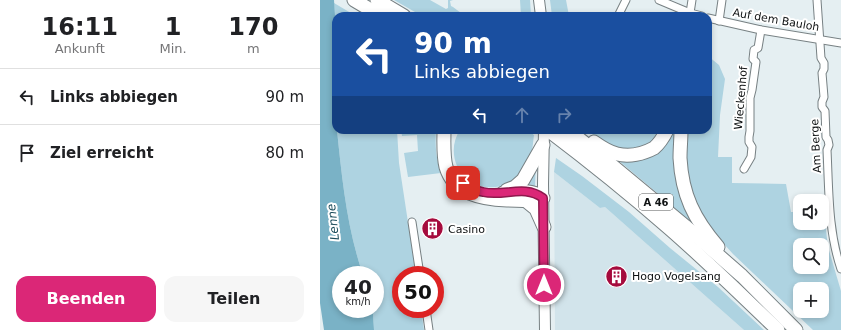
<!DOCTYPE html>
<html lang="de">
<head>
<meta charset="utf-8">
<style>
	:root { --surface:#fff; --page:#f6f6f6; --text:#202124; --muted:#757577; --line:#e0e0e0; --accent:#db2777 }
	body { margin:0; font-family:"DejaVu Sans",sans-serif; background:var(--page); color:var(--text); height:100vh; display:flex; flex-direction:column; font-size:15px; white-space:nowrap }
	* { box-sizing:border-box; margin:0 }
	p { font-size:13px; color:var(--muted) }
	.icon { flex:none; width:22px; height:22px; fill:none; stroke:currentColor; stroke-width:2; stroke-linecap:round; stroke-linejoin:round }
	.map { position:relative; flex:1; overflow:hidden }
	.side { display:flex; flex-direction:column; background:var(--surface); width:320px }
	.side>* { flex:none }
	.hud { position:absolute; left:12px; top:12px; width:380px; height:122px; border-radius:12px; box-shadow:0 2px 6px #0003; background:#1a4fa0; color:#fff; overflow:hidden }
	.buttons { position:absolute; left:473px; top:194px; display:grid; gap:8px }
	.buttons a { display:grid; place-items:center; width:36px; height:36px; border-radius:8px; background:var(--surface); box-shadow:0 2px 6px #0003; font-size:20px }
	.speed { position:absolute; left:12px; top:266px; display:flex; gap:8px; font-size:20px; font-weight:700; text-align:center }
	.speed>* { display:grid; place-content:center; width:52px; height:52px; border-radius:50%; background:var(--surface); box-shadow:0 2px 6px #0003; line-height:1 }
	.speed small { font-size:10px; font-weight:400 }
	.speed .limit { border:6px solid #d22; background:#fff; color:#111 }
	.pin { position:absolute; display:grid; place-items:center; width:34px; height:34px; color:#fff; margin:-17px; border-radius:8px; box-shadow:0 2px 6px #0006 }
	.me { position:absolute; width:44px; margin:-22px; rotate:0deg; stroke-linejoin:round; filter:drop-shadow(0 0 3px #0008) }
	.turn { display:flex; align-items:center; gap:14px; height:84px; padding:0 16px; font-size:18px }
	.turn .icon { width:52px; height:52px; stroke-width:2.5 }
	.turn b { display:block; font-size:28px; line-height:34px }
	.lanes { display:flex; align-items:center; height:38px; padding:0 16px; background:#0003; justify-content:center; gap:20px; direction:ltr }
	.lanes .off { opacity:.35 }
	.eta { display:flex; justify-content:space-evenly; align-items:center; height:68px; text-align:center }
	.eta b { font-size:24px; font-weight:600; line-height:28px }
	.cta { display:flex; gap:8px; margin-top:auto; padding:8px 16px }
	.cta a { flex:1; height:46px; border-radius:12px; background:var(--accent); color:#fff; font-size:16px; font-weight:600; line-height:46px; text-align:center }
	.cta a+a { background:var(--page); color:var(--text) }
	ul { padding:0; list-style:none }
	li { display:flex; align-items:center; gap:12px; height:56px; padding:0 16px; border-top:1px solid var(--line) }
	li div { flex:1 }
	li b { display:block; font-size:15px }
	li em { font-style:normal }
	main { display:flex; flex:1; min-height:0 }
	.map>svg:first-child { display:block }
</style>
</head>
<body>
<main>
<section class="side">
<div class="eta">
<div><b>16:11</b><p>Ankunft</p></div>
<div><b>1</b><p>Min.</p></div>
<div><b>170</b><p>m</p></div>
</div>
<ul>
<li><svg class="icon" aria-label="left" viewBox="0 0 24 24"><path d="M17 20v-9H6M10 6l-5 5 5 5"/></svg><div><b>Links abbiegen</b></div><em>90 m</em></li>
<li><svg class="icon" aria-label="arrive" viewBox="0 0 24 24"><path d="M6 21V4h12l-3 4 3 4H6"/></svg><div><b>Ziel erreicht</b></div><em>80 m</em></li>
</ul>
<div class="cta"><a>Beenden</a><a>Teilen</a></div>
</section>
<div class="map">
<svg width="521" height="330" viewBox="0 0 521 330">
	<rect width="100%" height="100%" fill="#e5eff2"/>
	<path fill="#d2e4eb" d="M234 172 280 208 285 207 424 330H235Z"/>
	<g fill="#aed3e1" fill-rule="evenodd">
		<path d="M74 0H110L126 9 128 8V0H133L130 1 131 6 133 7 145 16 148 12 150 13 148 16H102Z"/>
		<path d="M200 0H210L211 16H201Z"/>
		<path d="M230 0H246L249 16H232Z"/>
		<path d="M14 3 36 16H16V31Z"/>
		<path d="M388 56 399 65 405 79 400 115 398 157H412V183L466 184 471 212H480V223H502V212L504 213 508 247 521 291V330H493L413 254 394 233 374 201 367 170 366 130H388ZM480 245H502V267H480ZM480 289H502V311H480Z"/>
		<path d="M17 130H77L79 163 96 275H81V309H101L104 330H54L53 314 52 309H55V275H43C27 228 22 179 17 130Z"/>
		<path d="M81 130H116C115 146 116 158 121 173L88 177 84 153 98 151 97 135 82 136Z"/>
		<path d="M140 130H207L214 135C213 141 213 148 211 154 209 159 205 168 201 173 189 189 164 192 148 180 133 169 129 146 140 130Z"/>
		<path d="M268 130H342L331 143 310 150 292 146 277 138Z"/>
		<path d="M351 130H358V143L383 233 336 192 292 155 312 159Z"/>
		<path d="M236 158 262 176 309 212 350 248 398 287 444 330H424L285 207 280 208 234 172Z"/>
		<path d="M216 160 215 188 203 184Z"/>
	</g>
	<path fill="#7ab2c6" d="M0 0H14L16 31V130H17C22 179 27 228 43 275H21V309H52L53 314 54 330H4L0 303Z"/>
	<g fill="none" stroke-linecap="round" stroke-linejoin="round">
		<defs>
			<g id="street">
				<path d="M339 0 370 13 382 16"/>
				<path d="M497 0 501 58 504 63V69L502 73 504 97 502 102V107L505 111 506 137 508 140 509 145 507 150C509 190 508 231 521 269"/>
				<path d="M370 13 372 0"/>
				<path d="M298 16 306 0"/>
				<path d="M388 18 441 30 521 43"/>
				<path d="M399 21 402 0"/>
				<path d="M424 169 431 157 432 147 429 142V137L430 131V98L432 90 436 62 433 59 434 50 438 48 441 30"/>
				<path d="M92 222 100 275"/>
				<path d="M106 309 109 330"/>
			</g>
			<g id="secondary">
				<path d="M219 0 221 16"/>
				<path d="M224 130 223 184 225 330"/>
			</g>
			<g id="highway">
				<path d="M34 0 61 16"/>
				<path d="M57 0 84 16"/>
				<path d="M124 130C124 142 123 155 126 167 134 194 162 199 187 200 199 200 212 202 223 198"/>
				<path d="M228 130C269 161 310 194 349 228 387 261 422 296 458 330"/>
				<path d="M248 130 271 148 365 226 422 276 476 330"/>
				<path d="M361 130C361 139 360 149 360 158 362 195 374 219 398 247"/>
				<path d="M274 142C281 147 289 152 297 154 309 157 323 154 334 148 340 143 344 136 347 130"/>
				<path d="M187 190 195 187 203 180 223 145"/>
				<path d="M183 193C197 192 210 189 222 197"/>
				<path d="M205 200 216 209 224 227"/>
			</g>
		</defs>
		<use href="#street" stroke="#778083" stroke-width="9"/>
		<use href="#secondary" stroke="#778083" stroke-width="12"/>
		<use href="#highway" stroke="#778083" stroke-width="15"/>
		<use href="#street" stroke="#fff" stroke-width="7"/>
		<use href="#secondary" stroke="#fff" stroke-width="10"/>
		<use href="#highway" stroke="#fff" stroke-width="13"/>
	</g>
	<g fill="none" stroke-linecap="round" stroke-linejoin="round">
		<defs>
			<path id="route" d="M143 183C149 187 155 191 163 192 184 197 204 184 223 198L224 285"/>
		</defs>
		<use href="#route" stroke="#8e194d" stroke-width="10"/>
		<use href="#route" stroke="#db2777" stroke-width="7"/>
	</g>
	<defs>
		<symbol id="building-disc" viewBox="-11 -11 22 22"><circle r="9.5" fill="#a50b3d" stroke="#fff"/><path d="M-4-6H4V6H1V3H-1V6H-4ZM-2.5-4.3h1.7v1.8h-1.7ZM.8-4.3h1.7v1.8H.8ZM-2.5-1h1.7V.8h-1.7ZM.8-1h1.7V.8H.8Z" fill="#fff"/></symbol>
	</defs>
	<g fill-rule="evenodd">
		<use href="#building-disc" x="100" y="216" width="25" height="25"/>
		<use href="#building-disc" x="284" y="264" width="25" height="25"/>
	</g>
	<g text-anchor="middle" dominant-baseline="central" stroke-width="4" stroke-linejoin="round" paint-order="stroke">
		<rect fill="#fff" stroke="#565859" stroke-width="1" x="319" y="194" width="34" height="16" rx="3"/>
		<g font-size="10" font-weight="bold" fill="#0e1112">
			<text x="336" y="202">A 46</text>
		</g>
		<g font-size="11" fill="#0e1112" stroke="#fff">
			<text transform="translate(456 20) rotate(10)">Auf dem Bauloh</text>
			<text transform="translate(421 98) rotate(-85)">Wieckenhof</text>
			<text transform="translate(496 146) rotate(-93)">Am Berge</text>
		</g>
		<g font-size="11" fill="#0e1112" stroke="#fff" text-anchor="start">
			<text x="128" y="229">Casino</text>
			<text x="312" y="276">Hogo Vogelsang</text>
		</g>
		<g font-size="12" font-style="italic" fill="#1c4c5b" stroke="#fff">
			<text transform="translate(13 222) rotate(-96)">Lenne</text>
		</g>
	</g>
</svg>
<div class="buttons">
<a><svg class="icon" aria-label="sound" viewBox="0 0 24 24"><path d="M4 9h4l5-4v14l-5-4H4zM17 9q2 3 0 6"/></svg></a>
<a><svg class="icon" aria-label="search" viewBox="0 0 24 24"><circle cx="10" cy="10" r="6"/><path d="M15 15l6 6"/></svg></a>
<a>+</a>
</div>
<div class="speed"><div>40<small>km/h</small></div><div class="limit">50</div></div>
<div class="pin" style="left:143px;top:183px;background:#d93025"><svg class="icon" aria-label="arrive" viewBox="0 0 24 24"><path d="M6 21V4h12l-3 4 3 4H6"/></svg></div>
<svg class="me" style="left:224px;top:285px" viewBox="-20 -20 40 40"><circle r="17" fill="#db2777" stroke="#fff" stroke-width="3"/><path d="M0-11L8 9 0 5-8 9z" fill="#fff"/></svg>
<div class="hud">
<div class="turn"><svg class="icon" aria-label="left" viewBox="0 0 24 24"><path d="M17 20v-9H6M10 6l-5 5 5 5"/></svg><div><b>90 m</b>Links abbiegen</div></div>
<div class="lanes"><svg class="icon" aria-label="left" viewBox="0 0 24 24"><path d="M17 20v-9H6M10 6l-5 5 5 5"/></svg><svg class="icon off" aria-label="ahead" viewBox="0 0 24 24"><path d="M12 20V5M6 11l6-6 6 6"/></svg><svg class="icon off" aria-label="right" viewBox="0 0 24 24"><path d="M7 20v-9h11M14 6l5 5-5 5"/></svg></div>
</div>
</div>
</main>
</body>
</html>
